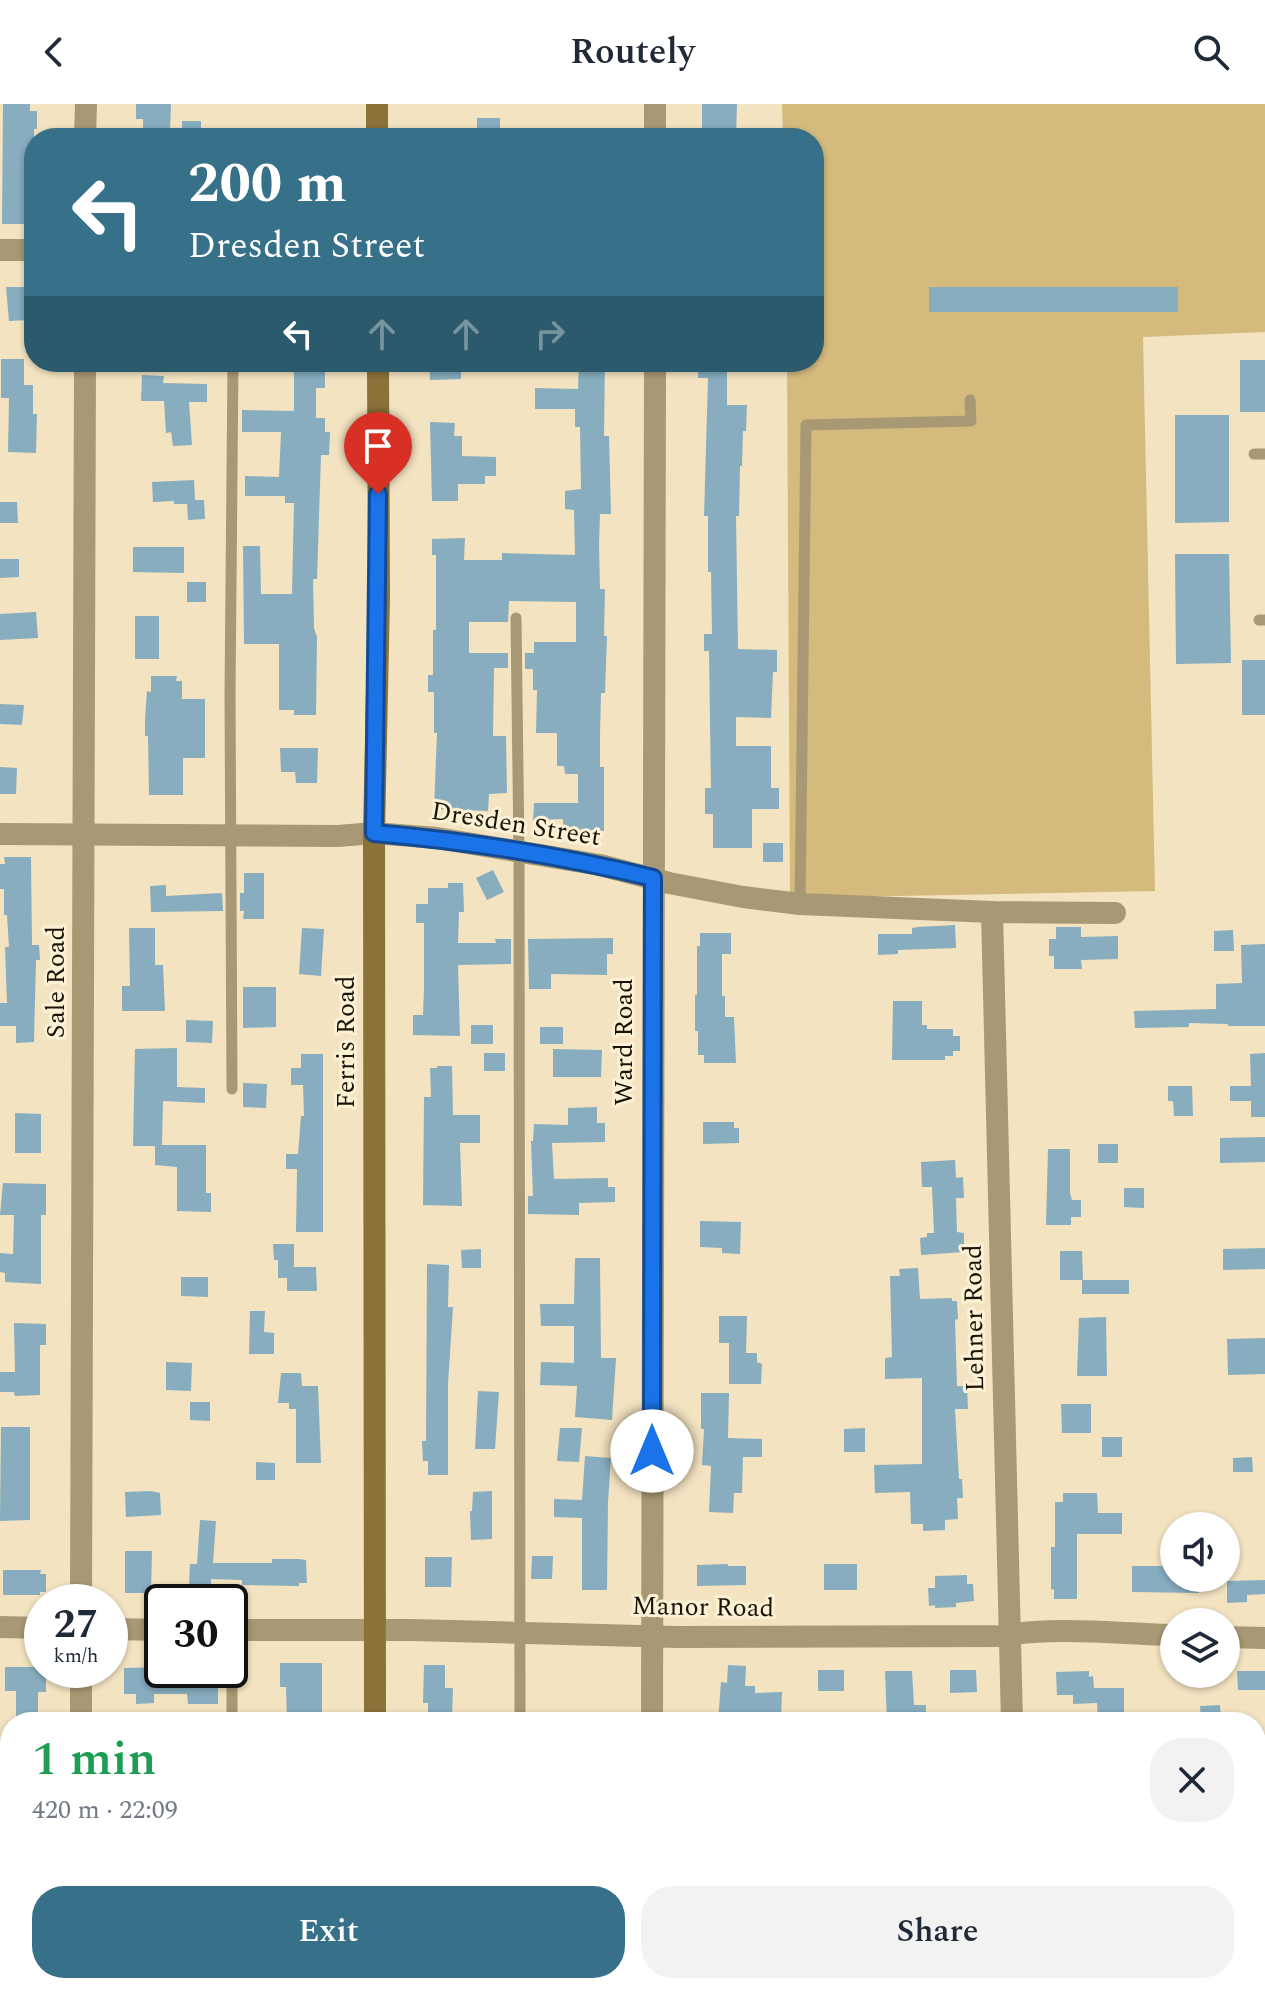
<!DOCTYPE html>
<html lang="en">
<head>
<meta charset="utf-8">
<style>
	:root { --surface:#fff; --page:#f2f2f3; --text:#1f2937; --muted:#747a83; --accent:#367189 }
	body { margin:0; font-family:Spectral,serif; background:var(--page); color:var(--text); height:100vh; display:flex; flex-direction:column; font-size:30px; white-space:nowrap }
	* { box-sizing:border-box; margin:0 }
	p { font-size:26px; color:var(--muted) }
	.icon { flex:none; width:44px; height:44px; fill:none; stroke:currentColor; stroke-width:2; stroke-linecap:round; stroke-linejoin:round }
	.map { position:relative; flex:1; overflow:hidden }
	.drawer { position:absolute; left:0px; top:1608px; width:1266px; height:282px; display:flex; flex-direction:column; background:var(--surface); border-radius:32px 32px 0 0; box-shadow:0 2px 6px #0004 }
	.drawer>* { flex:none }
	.top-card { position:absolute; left:24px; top:24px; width:800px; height:244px; border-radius:32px; box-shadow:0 2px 6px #0004; background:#367189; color:#fff; overflow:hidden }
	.tools { position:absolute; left:1160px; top:1408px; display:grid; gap:16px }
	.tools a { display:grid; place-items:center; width:80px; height:80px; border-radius:50%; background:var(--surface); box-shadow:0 2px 6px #0004; font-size:40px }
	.speed { position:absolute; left:24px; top:1480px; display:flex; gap:16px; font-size:40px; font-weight:700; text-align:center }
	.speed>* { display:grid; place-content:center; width:104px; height:104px; border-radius:50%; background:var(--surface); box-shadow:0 2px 6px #0004; line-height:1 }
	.speed small { font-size:20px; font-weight:400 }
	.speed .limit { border:4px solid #111; border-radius:12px; background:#fff; color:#111 }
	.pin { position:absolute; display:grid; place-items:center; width:68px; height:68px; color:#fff; margin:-82px -34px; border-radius:50% 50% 50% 0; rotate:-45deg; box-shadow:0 0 8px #0007 }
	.pin .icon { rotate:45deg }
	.me { position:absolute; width:88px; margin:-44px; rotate:0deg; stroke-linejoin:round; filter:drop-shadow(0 0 6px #0008) }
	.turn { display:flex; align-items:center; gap:28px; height:168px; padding:0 32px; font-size:36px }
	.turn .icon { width:104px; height:104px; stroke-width:2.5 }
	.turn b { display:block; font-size:56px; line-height:68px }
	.lanes { display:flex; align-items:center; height:76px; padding:0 32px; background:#0003; justify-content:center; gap:40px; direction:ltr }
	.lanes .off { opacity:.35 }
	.round { display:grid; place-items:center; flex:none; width:84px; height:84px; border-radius:32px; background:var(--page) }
	.summary { display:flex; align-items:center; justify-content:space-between; height:136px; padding:0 32px }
	h1 { font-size:48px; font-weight:600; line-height:60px; color:#1e9e55 }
	.action { display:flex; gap:16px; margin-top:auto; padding:16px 32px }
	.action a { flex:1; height:92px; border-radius:32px; background:var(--accent); color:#fff; font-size:32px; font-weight:600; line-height:92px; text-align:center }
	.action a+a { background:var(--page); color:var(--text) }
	header { display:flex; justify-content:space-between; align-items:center; height:104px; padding:0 32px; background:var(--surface); font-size:36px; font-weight:600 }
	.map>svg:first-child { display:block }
</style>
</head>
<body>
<header><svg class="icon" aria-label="back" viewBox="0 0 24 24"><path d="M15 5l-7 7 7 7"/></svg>Routely<svg class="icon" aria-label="search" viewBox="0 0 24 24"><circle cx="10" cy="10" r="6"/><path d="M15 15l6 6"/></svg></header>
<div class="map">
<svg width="1265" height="1889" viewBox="0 0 1265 1889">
	<rect width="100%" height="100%" fill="#f3e3c1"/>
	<path fill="#d5ba7e" d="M782 0H1265V228L1143 233 1155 787 790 794 787 258H814V34H783Z"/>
	<g fill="#87adbf">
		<path d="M3 0H30V7H37V25H34V72H28V120H2Z"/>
		<path d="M136 0H171L170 27 143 26V15H136Z"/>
		<path d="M702 0H737L736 34H702Z"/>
		<rect x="477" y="14" width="23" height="20"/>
		<rect x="182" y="17" width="19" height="17"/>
		<path d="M6 183H34L30 216 9 217Z"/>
		<rect x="929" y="183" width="249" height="25"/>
		<path d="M1 255H24V281H33V310H37L36 349 8 348 9 294H1Z"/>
		<rect x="1240" y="256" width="25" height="52"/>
		<path d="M294 258H316V263H325V284H316V314H325V328H330L329 351H321L317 475H313L314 524 317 533 316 611H294V606H279V540H244L243 442H260L261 490H292L294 399H285V392H245V372L279 373 281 328H242V306L294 307Z"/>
		<path d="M429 258H461V275L430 276Z"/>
		<path d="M579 258H605L604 332H609L611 410H600L599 441 600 485H605L604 532H607L605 589H601L600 631V663H604V727L563 726V715L533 716 534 699H578V670H565L564 662H557V629H536L537 586H533V565H525V549H534V538H576V498L509 497 508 518H469V549H508V564H494L493 632H506L507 689 489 690 488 707 434 705 437 629H434V588H428V571H433V526H436V451H432V435L465 434 464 456H502V449L575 451 574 406 565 405V387L581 385 580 323H575V305H535V284L578 285Z"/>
		<path d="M698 258H727V301H747L746 327H743L742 362H740L739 412H736L738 545 777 546V568H773L771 614 736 613V642H771V684H779V705H752V744H713V710H705V684H711L709 547H704V530H712L711 468H708V412H704L708 274H698Z"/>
		<path d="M142 271 164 272 163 279 207 280V298H189L192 341 173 342 171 328 166 329 164 297H141Z"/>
		<path d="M1175 311H1229V418L1175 419Z"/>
		<path d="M430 318 455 319 454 332H462V352L496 353V372H485V380H458V397H432Z"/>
		<path d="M194 376 195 396H204L205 415 188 416 187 400H174V397L153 398 152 378Z"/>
		<path d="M0 398H17L18 419H0Z"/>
		<path d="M133 443H184V469L133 468Z"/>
		<path d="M1175 450H1229L1231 559 1176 560Z"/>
		<path d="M0 455H19V473L0 474Z"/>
		<rect x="187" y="478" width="19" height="20"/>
		<path d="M36 508 38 534 0 536V510Z"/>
		<rect x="135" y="512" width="24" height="43"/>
		<rect x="1242" y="556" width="23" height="55"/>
		<path d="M151 572H177L176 577H182V595H205V654H183V691H149L148 632H145V615L147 587 151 588Z"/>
		<path d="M0 600 24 601 22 621 0 620Z"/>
		<path d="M280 644H318L317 679H296L295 668H281Z"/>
		<path d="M0 663 17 664 16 690H0Z"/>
		<rect x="763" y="739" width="20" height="19"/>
		<path d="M4 753H31L32 841H39L40 856H36L34 938 16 939V922H0V899H7L5 843H9L7 811H4V785H0V760H5Z"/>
		<path d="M493 766 504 788 487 796 476 774Z"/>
		<path d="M244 769H264V815H243L244 807H240V789H244Z"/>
		<path d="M448 779H463L464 808H459L458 839H496L495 835H511V860L458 861 460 932 413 931V911H423L424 884V819H416V800H428V784H448Z"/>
		<path d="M166 781V792L222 789 223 807 151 808 150 782Z"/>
		<path d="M955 821 956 844 898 846V850L878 851V830H912V824L918 823Z"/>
		<path d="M1056 823H1081V833L1118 832V855L1081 856 1082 865H1054V852H1049V835H1056Z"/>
		<path d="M129 824H155V861H163L165 907H122V882H130Z"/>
		<path d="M302 824 324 825 321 872 299 870Z"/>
		<path d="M1233 826 1234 847H1214V827Z"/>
		<path d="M700 829H731V850H722V892H725V913H734L736 959H704V951H698V927H695V891H697V842H700Z"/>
		<path d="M613 834V850H607V871L551 870V885H529L528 835Z"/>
		<path d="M1265 840V922H1228V920L1189 919V923L1135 924 1134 907 1216 905V880L1242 879 1241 841Z"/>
		<path d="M243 883H276V923L243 924Z"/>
		<path d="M893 897H922V921H927V925H953V932H960V947H953V952H945V956H892Z"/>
		<path d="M186 916 213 917 212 939 186 938Z"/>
		<rect x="471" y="921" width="22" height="19"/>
		<rect x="540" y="923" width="23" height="17"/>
		<path d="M177 944V983L205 984V999L163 997 162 1041H206V1089H211V1108L177 1107V1063L155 1061V1042H133L135 945Z"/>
		<path d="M553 945 602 946 601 973H553Z"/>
		<rect x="484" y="949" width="21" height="18"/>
		<path d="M1265 949V1013H1251V997H1230V982H1251L1250 950Z"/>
		<path d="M301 950H323V1128H296L297 1065H286V1050H298L301 1012H304L303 981H291V964H301Z"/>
		<path d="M437 962H452L453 1011H480V1039H460L462 1102 423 1101 424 993H431L430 964H437Z"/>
		<path d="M243 979 267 980 266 1004 243 1003Z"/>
		<path d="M1168 982H1192L1193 1012H1174L1173 997H1168Z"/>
		<path d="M597 1003V1019H605V1038L552 1039 554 1075 608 1074V1083H615V1098L579 1099V1111L528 1110V1092H533L531 1037H533L534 1020 568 1021V1004Z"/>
		<path d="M15 1009 41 1010V1049H15Z"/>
		<path d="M703 1018H734V1024H739V1039L703 1040Z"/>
		<path d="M1265 1033V1058L1220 1059V1034Z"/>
		<rect x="1098" y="1040" width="20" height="19"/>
		<path d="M1048 1045H1070V1089L1072 1096H1081V1113H1071V1121H1046Z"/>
		<path d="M955 1056 956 1074 963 1073 964 1094H956L957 1128 964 1129V1148L921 1151 920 1134 927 1133V1129H934L932 1083H922L921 1058Z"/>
		<path d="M3 1079 46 1080V1111H41V1180L5 1178V1169L0 1168V1149L13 1150 14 1111H0Z"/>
		<path d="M1124 1084H1144V1104L1124 1103Z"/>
		<path d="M700 1117 741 1118 740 1150 722 1149V1144L700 1143Z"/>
		<path d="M273 1140H294V1163H316L317 1187H287V1174H278V1156H274Z"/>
		<path d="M1265 1144V1165L1223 1166V1145Z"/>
		<path d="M481 1145V1164H462L461 1146Z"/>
		<path d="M1060 1147H1082L1083 1176H1060Z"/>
		<path d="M575 1154H600L601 1254H616L612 1316 575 1313 577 1282 540 1281 541 1258 574 1259V1222H541L540 1200H574Z"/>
		<path d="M427 1160 449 1161 448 1203H453L448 1280V1371H428V1357H423L422 1337H426Z"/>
		<path d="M918 1164 920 1195 952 1194V1197H957L958 1215 955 1216 957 1282H967L968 1305H955L959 1375H962L963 1394H957L958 1415 945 1416V1426L923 1427V1420H911L910 1388 875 1389 874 1361 922 1360V1274L885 1275V1254L892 1253 890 1172H900L899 1165Z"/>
		<path d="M181 1173H208V1193L181 1192Z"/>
		<rect x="1082" y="1176" width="47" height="14"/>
		<path d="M250 1207H265L264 1228 274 1229V1250H249Z"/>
		<path d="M719 1212H747L746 1249H757V1258L762 1260 761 1280H729V1239H719Z"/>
		<path d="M1106 1213 1107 1272H1077L1079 1214Z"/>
		<path d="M14 1219 46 1220V1241H40V1291L15 1292 14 1288H0V1268H15Z"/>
		<path d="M1265 1234V1270L1228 1271 1227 1235Z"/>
		<path d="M166 1258 192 1259 191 1287 166 1286Z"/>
		<path d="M281 1269H301L302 1282H318L321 1359H296V1305H289V1299H278Z"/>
		<path d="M478 1287 499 1288 495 1345H475Z"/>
		<path d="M701 1289H729L728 1334 762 1335V1353H743L742 1389H734L733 1409 709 1408 711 1362 702 1361 704 1325H701Z"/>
		<path d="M190 1298H210V1317L190 1316Z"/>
		<path d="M1061 1300H1091V1329H1062Z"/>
		<path d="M1 1323H30V1416L0 1417Z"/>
		<path d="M560 1324H582L579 1358 557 1357Z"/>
		<path d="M865 1324V1348H844V1325Z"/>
		<rect x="1102" y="1333" width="20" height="20"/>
		<path d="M585 1352 611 1354 608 1398 607 1486H582V1414L554 1413V1395L582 1396Z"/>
		<path d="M1252 1353 1253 1368H1233V1354Z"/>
		<path d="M256 1358 275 1359V1376H256Z"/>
		<path d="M151 1387 160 1389 161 1411 126 1413 125 1388Z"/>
		<path d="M492 1387V1435L471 1436 470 1407H472L473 1388Z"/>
		<path d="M1063 1389H1097L1098 1409H1122V1430H1077V1495H1054V1485L1051 1486V1443H1055V1398H1063Z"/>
		<path d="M200 1416 216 1417 213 1459H272V1455H299L306 1456 307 1479H299V1482L242 1481V1476L211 1475V1482H189L190 1460H197Z"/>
		<path d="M125 1447H152L151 1489H125Z"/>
		<path d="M532 1452H553L552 1475H531Z"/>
		<path d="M425 1453H452L451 1483H425Z"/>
		<path d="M728 1460V1462H746V1481L697 1482V1461Z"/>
		<rect x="824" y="1460" width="33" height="26"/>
		<path d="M1132 1462H1174V1474H1200L1199 1489 1132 1488Z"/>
		<path d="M3 1466H41L40 1470H46V1488H40V1491H3Z"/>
		<path d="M967 1471V1480H973L974 1497 956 1499V1503L935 1504V1501L929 1502 928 1484H935V1472Z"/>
		<path d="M1265 1476V1490L1247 1491V1498L1227 1499V1477Z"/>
		<path d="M280 1559H322V1618H287L286 1583H280Z"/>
		<path d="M424 1561H445V1584H453L452 1618H428V1599H423Z"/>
		<path d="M728 1561 746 1562 745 1582H755V1589L782 1588 781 1616 718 1618 721 1578 727 1579Z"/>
		<path d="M5 1563H42V1566H46V1588H38V1618H16V1587H5Z"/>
		<path d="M162 1563V1566L197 1568V1566H214V1576H218V1600H188L187 1590H154V1599L136 1600V1590H124V1564Z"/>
		<rect x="818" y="1566" width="26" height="21"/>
		<path d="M950 1566H976L977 1588 950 1589Z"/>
		<path d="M885 1567H912L914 1601H926V1618H887Z"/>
		<path d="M1089 1567V1573L1093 1572 1094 1584H1124V1615L1098 1616 1097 1599 1073 1600V1591H1057L1056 1568Z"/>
		<path d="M1237 1567H1265V1586H1238Z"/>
		<path d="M1220 1601 1221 1618H1201L1200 1602Z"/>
	</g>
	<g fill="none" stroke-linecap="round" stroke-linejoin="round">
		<g stroke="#a89873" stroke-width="11">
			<path d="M1254 350H1265"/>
			<path d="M516 514 519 748 520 1618"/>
			<path d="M1259 516H1265"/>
			<path d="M800 800 806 321 971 317 970 296"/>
			<path d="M232 985 230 591 233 258"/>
			<path d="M232 1618V1526"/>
			<path d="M522 1880V1889"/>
			<path d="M230 1889V1880"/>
		</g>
		<g stroke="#a89873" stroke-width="22">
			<path d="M85 34 86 0"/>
			<path d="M655 34V0"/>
			<path d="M0 146H34"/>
			<path d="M0 730 338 732 374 729 437 734 600 761 669 779 743 793 800 800 992 808 1115 809"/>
			<path d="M992 808 1012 1618"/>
			<path d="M81 1498 85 258"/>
			<path d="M0 1523 42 1524"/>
			<path d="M110 1525 162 1526"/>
			<path d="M230 1526H412L677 1533 1002 1532C1051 1522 1123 1530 1174 1531"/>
			<path d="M1226 1533 1265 1534"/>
			<path d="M81 1618V1566"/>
			<path d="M652 1618 655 258"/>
			<path d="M653 1880V1889"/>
			<path d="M1018 1880 1019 1889"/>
			<path d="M81 1889V1880"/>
		</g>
		<g stroke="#8b7239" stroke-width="22">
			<path d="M377 34V0"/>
			<path d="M375 1618 374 729 379 493 378 258"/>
			<path d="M374 1889V1880"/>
		</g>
	</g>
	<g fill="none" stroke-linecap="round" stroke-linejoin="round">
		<defs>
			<path id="route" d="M378 390 374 729C468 737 562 752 653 774L652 1347"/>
		</defs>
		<use href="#route" stroke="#114b97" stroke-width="20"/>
		<use href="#route" stroke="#1a73e8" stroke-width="14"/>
	</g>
	<g text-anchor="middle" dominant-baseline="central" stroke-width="6" stroke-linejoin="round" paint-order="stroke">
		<g font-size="26" fill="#191407" stroke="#fdf1d5">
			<text transform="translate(516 720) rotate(9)">Dresden Street</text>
			<text transform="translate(56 878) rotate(-90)">Sale Road</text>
			<text transform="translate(346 938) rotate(-90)">Ferris Road</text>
			<text transform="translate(624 938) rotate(-90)">Ward Road</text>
			<text transform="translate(974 1214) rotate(-91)">Lehner Road</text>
			<text transform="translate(703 1503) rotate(1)">Manor Road</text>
		</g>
	</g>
</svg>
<div class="tools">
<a><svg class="icon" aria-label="sound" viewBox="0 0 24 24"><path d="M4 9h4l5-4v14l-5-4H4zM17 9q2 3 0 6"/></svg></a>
<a><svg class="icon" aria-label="layers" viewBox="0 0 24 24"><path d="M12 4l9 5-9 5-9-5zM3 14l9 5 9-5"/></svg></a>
</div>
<div class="speed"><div>27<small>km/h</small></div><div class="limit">30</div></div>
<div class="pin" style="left:378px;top:390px;background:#d93025"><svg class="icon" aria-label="arrive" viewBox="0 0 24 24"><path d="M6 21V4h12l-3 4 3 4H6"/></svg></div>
<svg class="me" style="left:652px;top:1347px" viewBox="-20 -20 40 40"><circle r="19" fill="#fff"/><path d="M0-13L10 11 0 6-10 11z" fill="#1a73e8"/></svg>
<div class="top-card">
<div class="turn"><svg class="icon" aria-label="left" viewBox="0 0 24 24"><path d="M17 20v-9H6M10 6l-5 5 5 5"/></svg><div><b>200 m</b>Dresden Street</div></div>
<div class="lanes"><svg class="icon" aria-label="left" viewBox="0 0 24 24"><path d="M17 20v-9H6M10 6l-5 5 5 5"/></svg><svg class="icon off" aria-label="ahead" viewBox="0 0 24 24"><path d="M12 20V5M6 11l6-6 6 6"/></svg><svg class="icon off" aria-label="ahead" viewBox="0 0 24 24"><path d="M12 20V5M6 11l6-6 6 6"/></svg><svg class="icon off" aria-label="right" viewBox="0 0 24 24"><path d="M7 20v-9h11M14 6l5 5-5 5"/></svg></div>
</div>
<section class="drawer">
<div class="summary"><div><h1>1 min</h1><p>420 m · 22:09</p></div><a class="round"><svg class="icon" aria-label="close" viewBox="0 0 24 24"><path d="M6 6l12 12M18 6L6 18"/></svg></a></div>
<div class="action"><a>Exit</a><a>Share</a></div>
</section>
</div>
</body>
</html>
